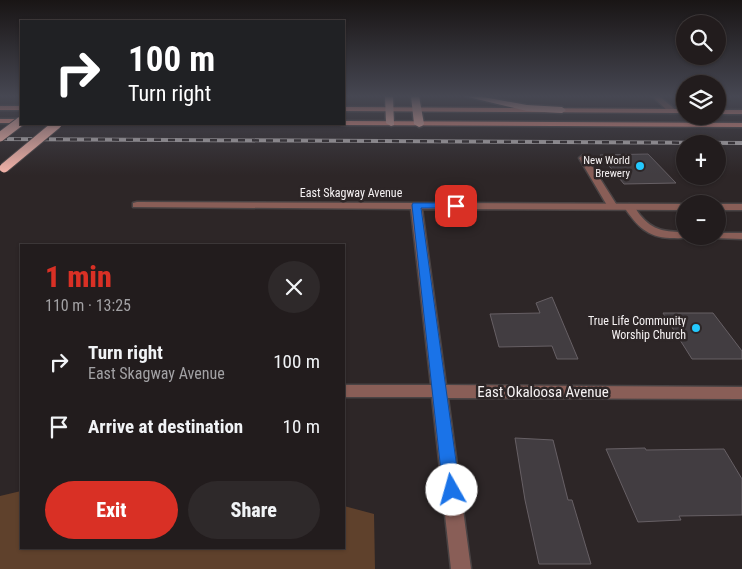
<!DOCTYPE html>
<html lang="en">
<head>
<meta charset="utf-8">
<style>
	:root { --surface:#221c1d; --page:#2e292a; --text:#f1f3f6; --muted:#a2a1a4; --line:#3f3a3b; --accent:#d93025 }
	body { margin:0; font-family:"Roboto Condensed",sans-serif; background:var(--page); color:var(--text); height:100vh; display:flex; flex-direction:column; font-size:19px; white-space:nowrap }
	* { box-sizing:border-box; margin:0 }
	p { font-size:16px; color:var(--muted) }
	.icon { flex:none; width:28px; height:28px; fill:none; stroke:currentColor; stroke-width:2; stroke-linecap:round; stroke-linejoin:round }
	.map { position:relative; flex:1; overflow:hidden }
	.panel { position:absolute; left:20px; top:244px; width:325px; height:305px; display:flex; flex-direction:column; background:var(--surface); border-radius:0px; box-shadow:0 1px 4px #0004,0 0 0 1px var(--line) }
	.panel>* { flex:none }
	.top-card { position:absolute; left:20px; top:20px; width:325px; height:105px; border-radius:0px; box-shadow:0 1px 4px #0004,0 0 0 1px var(--line); background:#202124; color:#fff; overflow:hidden }
	.controls { position:absolute; left:676px; top:15px; display:grid; gap:10px }
	.controls a { display:grid; place-items:center; width:50px; height:50px; border-radius:50%; background:var(--surface); box-shadow:0 1px 4px #0004,0 0 0 1px var(--line); font-size:25px }
	.pin { position:absolute; display:grid; place-items:center; width:42px; height:42px; color:#fff; margin:-21px; border-radius:10px; box-shadow:0 2px 8px #0006 }
	.me { position:absolute; width:55px; margin:-28px; rotate:353deg; stroke-linejoin:round; filter:drop-shadow(0 0 4px #0008) }
	.turn { display:flex; align-items:center; gap:18px; height:105px; padding:0 25px; font-size:22px }
	.turn .icon { width:65px; height:65px; stroke-width:2.5 }
	.turn b { display:block; font-size:35px; line-height:42px }
	.round { display:grid; place-items:center; flex:none; width:52px; height:52px; border-radius:26px; background:var(--page) }
	.head { display:flex; align-items:center; justify-content:space-between; height:85px; padding:0 25px }
	h1 { font-size:30px; font-weight:800; line-height:38px; color:var(--accent) }
	.action { display:flex; gap:10px; margin-top:auto; padding:10px 25px }
	.action a { flex:1; height:58px; border-radius:30px; background:var(--accent); color:#fff; font-size:20px; font-weight:800; line-height:58px; text-align:center }
	.action a+a { background:var(--page); color:var(--text) }
	ul { padding:0; list-style:none }
	li { display:flex; align-items:center; gap:15px; height:65px; padding:0 25px }
	li div { flex:1 }
	li b { display:block; font-size:19px }
	li em { font-style:normal }
	.map>svg:first-child { display:block }
</style>
</head>
<body>
<div class="map">
<svg width="742" height="569" viewBox="0 0 742 569">
	<rect width="100%" height="100%" fill="#2d2627"/>
	<path fill="#5f412c" d="M21 491V548H344V506L374 514 375 569H0V496Z"/>
	<g fill="#423d41" stroke="#676065">
		<path d="M648 154 676 183 624 184 600 155Z"/>
		<path d="M552 297 578 359H557L552 346 499 347 490 314 540 313 536 303Z"/>
		<path d="M663 313H713L742 351V359H692Z"/>
		<path d="M515 438 553 440 568 500H572L591 564H539L525 500Z"/>
		<path d="M645 448 646 450 724 449 742 479V515L679 516 681 520 638 522 606 449Z"/>
	</g>
	<g fill="none" stroke-linecap="round" stroke-linejoin="round">
		<defs>
			<g id="lane">
				<path d="M652 96H659L677 111 670 113Z"/>
				<path d="M583 155 587 158 618 207 617 209H609L608 207 579 158Z"/>
				<path d="M629 204C635 206 637 211 640 215 653 231 666 232 685 232V236H690C684 239 677 238 670 238 647 237 637 226 624 207Z"/>
				<path d="M718 233H742V239L714 238 713 236H718Z"/>
			</g>
			<g id="street">
				<path d="M137 202 685 204V210L422 209 446 385 742 387V399L448 398 471 569H451L432 397H344V385H431L411 209 133 207V203Z"/>
				<rect x="718" y="204" width="24" height="6"/>
			</g>
			<g id="primary">
				<rect x="0" y="106" width="21" height="4"/>
				<path d="M344 107 685 109V113L344 111Z"/>
				<rect x="718" y="110" width="24" height="4"/>
				<rect x="0" y="119" width="21" height="4"/>
				<path d="M344 121 742 123V127L341 125 344 124Z"/>
			</g>
			<g id="highway">
				<path d="M385 96H393L394 125 391 126 386 123Z"/>
				<path d="M411 96H419L424 124 422 126 419 127 414 124Z"/>
				<path d="M464 96H478L527 105 562 107 566 110 562 113 527 111Z"/>
			</g>
		</defs>
		<use href="#lane" stroke="#494344" stroke-width="3"/>
		<use href="#street" stroke="#494344" stroke-width="3"/>
		<use href="#primary" stroke="#494344" stroke-width="3"/>
		<use href="#highway" stroke="#494344" stroke-width="3"/>
		<use href="#lane" fill="#895e57" fill-rule="evenodd"/>
		<use href="#street" fill="#895e57" fill-rule="evenodd"/>
		<use href="#primary" fill="#eb9284" fill-rule="evenodd"/>
		<use href="#highway" fill="#f6b5aa" fill-rule="evenodd"/>
		<defs>
			<path id="rail" d="M0 139 742 143"/>
		</defs>
		<use href="#rail" stroke="#bab5b6" stroke-width="4"/>
		<use href="#rail" stroke="#2d2627" stroke-width="2.5" stroke-dasharray="7" stroke-linecap="butt"/>
		<defs>
			<g id="highway-bridge">
				<path d="M0 137 21 121"/>
				<path d="M4 168 57 124"/>
			</g>
		</defs>
		<use href="#highway-bridge" stroke="#494344" stroke-width="11" stroke-linecap="butt"/>
		<use href="#highway-bridge" stroke="#f6b5aa" stroke-width="9"/>
	</g>
	<linearGradient id="sky" x2="0" y2="1"><stop stop-color="#191515"/><stop offset="0.55" stop-color="#464752"/><stop offset="1" stop-color="#464752" stop-opacity="0"/></linearGradient>
	<rect width="742" height="175" fill="url(#sky)"/>
	<path fill="#1a73e8" stroke="#114b97" d="M413 203H456L460 206 456 208H421L460 490 457 495 452 498 446 495 443 490 412 205Z"/>
	<g fill="#24c9fe" stroke="#2d2627" stroke-width="2">
		<circle cx="640" cy="166" r="5"/>
		<circle cx="696" cy="328" r="5"/>
	</g>
	<g text-anchor="middle" dominant-baseline="central" stroke-width="5" stroke-linejoin="round" paint-order="stroke">
		<g font-size="11" fill="#f6f2f3" stroke="#2d2627" text-anchor="end">
			<text x="630" y="160">New World<tspan x="630" dy="13">Brewery</tspan></text>
		</g>
		<g font-size="12" fill="#f6f2f3" stroke="#2d2627">
			<text x="351" y="193">East Skagway Avenue</text>
		</g>
		<g font-size="12" fill="#f6f2f3" stroke="#2d2627" text-anchor="end">
			<text x="686" y="321">True Life Community<tspan x="686" dy="14">Worship Church</tspan></text>
		</g>
		<g font-size="15" fill="#f6f2f3" stroke="#2d2627">
			<text x="543" y="392">East Okaloosa Avenue</text>
		</g>
	</g>
</svg>
<div class="controls">
<a><svg class="icon" aria-label="search" viewBox="0 0 24 24"><circle cx="10" cy="10" r="6"/><path d="M15 15l6 6"/></svg></a>
<a><svg class="icon" aria-label="layers" viewBox="0 0 24 24"><path d="M12 4l9 5-9 5-9-5zM3 14l9 5 9-5"/></svg></a>
<a>+</a>
<a>−</a>
</div>
<div class="pin" style="left:456px;top:206px;background:#d93025"><svg class="icon" aria-label="arrive" viewBox="0 0 24 24"><path d="M6 21V4h12l-3 4 3 4H6"/></svg></div>
<svg class="me" style="left:452px;top:490px" viewBox="-20 -20 40 40"><circle r="19" fill="#fff"/><path d="M0-13L10 11 0 6-10 11z" fill="#1a73e8"/></svg>
<div class="top-card">
<div class="turn"><svg class="icon" aria-label="right" viewBox="0 0 24 24"><path d="M7 20v-9h11M14 6l5 5-5 5"/></svg><div><b>100 m</b>Turn right</div></div>
</div>
<section class="panel">
<div class="head"><div><h1>1 min</h1><p>110 m · 13:25</p></div><a class="round"><svg class="icon" aria-label="close" viewBox="0 0 24 24"><path d="M6 6l12 12M18 6L6 18"/></svg></a></div>
<ul>
<li><svg class="icon" aria-label="right" viewBox="0 0 24 24"><path d="M7 20v-9h11M14 6l5 5-5 5"/></svg><div><b>Turn right</b><p>East Skagway Avenue</p></div><em>100 m</em></li>
<li><svg class="icon" aria-label="arrive" viewBox="0 0 24 24"><path d="M6 21V4h12l-3 4 3 4H6"/></svg><div><b>Arrive at destination</b></div><em>10 m</em></li>
</ul>
<div class="action"><a>Exit</a><a>Share</a></div>
</section>
</div>
</body>
</html>
